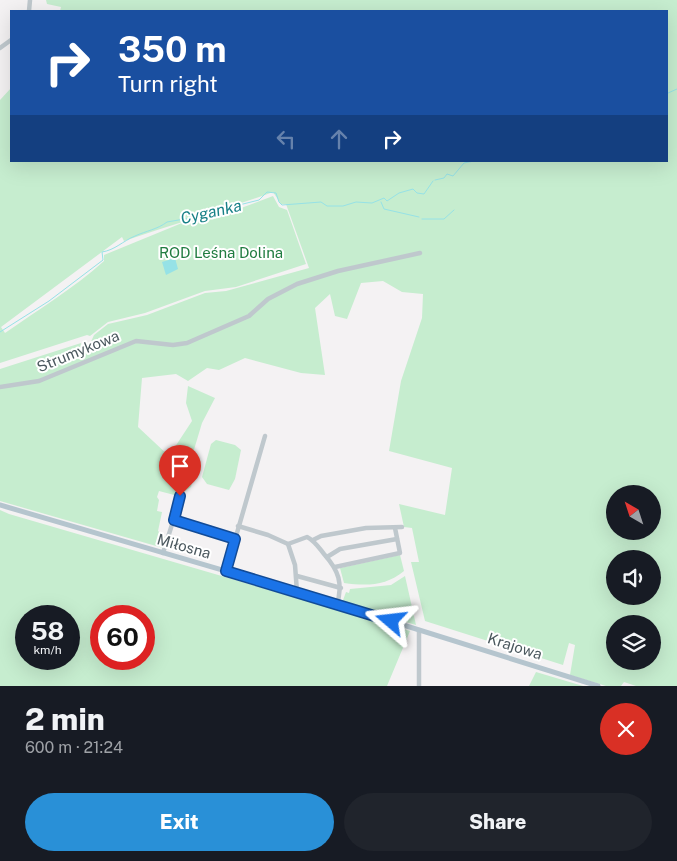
<!DOCTYPE html>
<html lang="en">
<head>
<meta charset="utf-8">
<style>
	:root { --surface:#171b24; --page:#20242c; --text:#f1f3f6; --muted:#9ea1a6; --accent:#2990d7 }
	body { margin:0; font-family:"Public Sans",sans-serif; background:var(--page); color:var(--text); height:100vh; display:flex; flex-direction:column; font-size:19px; white-space:nowrap }
	* { box-sizing:border-box; margin:0 }
	p { font-size:16px; color:var(--muted) }
	.icon { flex:none; width:28px; height:28px; fill:none; stroke:currentColor; stroke-width:2; stroke-linecap:round; stroke-linejoin:round }
	.map { position:relative; height:686px; overflow:hidden }
	.panel { display:flex; flex-direction:column; background:var(--surface); flex:1 }
	.panel>* { flex:none }
	.banner { position:absolute; left:10px; top:10px; width:658px; height:152px; border-radius:0px; box-shadow:0 5px 20px #0002; background:#1a4fa0; color:#fff; overflow:hidden }
	.needle { width:32px; rotate:321deg }
	.fabs { position:absolute; left:606px; top:485px; display:grid; gap:10px }
	.fabs a { display:grid; place-items:center; width:55px; height:55px; border-radius:50%; background:var(--surface); box-shadow:0 5px 20px #0002; font-size:25px }
	.speed { position:absolute; left:15px; top:605px; display:flex; gap:10px; font-size:25px; font-weight:700; text-align:center }
	.speed>* { display:grid; place-content:center; width:65px; height:65px; border-radius:50%; background:var(--surface); box-shadow:0 5px 20px #0002; line-height:1 }
	.speed small { font-size:12px; font-weight:400 }
	.speed .limit { border:8px solid #d22; background:#fff; color:#111 }
	.pin { position:absolute; display:grid; place-items:center; width:42px; height:42px; color:#fff; margin:-51px -21px; border-radius:50% 50% 50% 0; rotate:-45deg; box-shadow:0 0 5px #0007 }
	.pin .icon { rotate:45deg }
	.me { position:absolute; width:55px; margin:-28px; rotate:287deg; stroke-linejoin:round; filter:drop-shadow(0 0 4px #0008) }
	.turn { display:flex; align-items:center; gap:18px; height:105px; padding:0 25px; font-size:22px }
	.turn .icon { width:65px; height:65px; stroke-width:2.5 }
	.turn b { display:block; font-size:35px; line-height:42px }
	.lanes { display:flex; align-items:center; height:48px; padding:0 25px; background:#0003; justify-content:center; gap:25px; direction:ltr }
	.lanes .off { opacity:.35 }
	.round { display:grid; place-items:center; flex:none; width:52px; height:52px; border-radius:26px; background:var(--page) }
	.overview { display:flex; align-items:center; justify-content:space-between; height:85px; padding:0 25px }
	h1 { font-size:30px; font-weight:800; line-height:38px }
	.primary-button { display:flex; gap:10px; margin-top:auto; padding:10px 25px }
	.primary-button a { flex:1; height:58px; border-radius:30px; background:var(--accent); color:#fff; font-size:20px; font-weight:800; line-height:58px; text-align:center }
	.primary-button a+a { background:var(--page); color:var(--text) }
	.map>svg:first-child { display:block }
</style>
</head>
<body>
<div class="map">
<svg width="677" height="686" viewBox="0 0 677 686">
	<rect width="100%" height="100%" fill="#f4f2f3"/>
	<g fill="#c6edcf" fill-rule="evenodd">
		<path d="M46 0H677V686H636L624 682 621 686H606L570 675 575 645 569 643 563 665 425 621 411 562H419L412 528 404 527 399 504 445 515 452 468 389 451 401 381 422 318 423 294 402 292 383 281 361 283 347 319 335 316 330 294 315 308 325 375 301 373 245 358 219 370 207 368 188 381 176 374 142 378 138 427 169 456 192 421 186 403 188 386 215 398 202 423 190 463 196 465 191 487 178 496 159 491 157 497 159 500 157 511 162 512 158 531 165 537 163 548 0 501V369L81 343 80 354 86 353 94 335 108 324 147 315 205 293 226 291 309 268 286 204H281L273 192C224 210 174 224 124 241L122 237 1 327 5 333C38 310 74 288 104 261V255L182 223 233 211 273 196 279 207 287 210 306 264 236 287 205 291 145 313 108 322 90 336 87 335 0 363V100L11 88V161H666V11H60L61 7 47 4ZM615 494H652V531H615ZM615 559H652V596H615ZM615 624H652V661H615Z"/>
		<path d="M216 440 235 445 241 450 235 479 229 490 207 484 202 477 211 444Z"/>
		<path d="M0 510 9 514 410 631 387 686H0ZM26 616H69V659H26ZM101 616H144V659H101Z"/>
		<path d="M400 555 404 571C386 586 367 586 344 583L340 568Z"/>
		<path d="M405 576 416 625 342 603 346 592 349 593 350 589 391 585Z"/>
		<path d="M536 672 583 686H529Z"/>
	</g>
	<path fill="#96e2e6" d="M175 258 178 269 166 275 162 262Z"/>
	<g fill="none" stroke-linecap="round" stroke-linejoin="round">
		<g stroke="#96e2e6" stroke-width="1">
			<path d="M666 94 677 89"/>
			<path d="M478 161H483"/>
			<path d="M435 180 444 178 447 174 453 176 464 163 474 161"/>
			<path d="M381 202 384 209 419 217"/>
			<path d="M422 219H444L454 210"/>
			<path d="M0 332 49 301 103 260 102 252C115 250 123 241 135 236 146 231 158 229 167 222L225 212 231 207 259 200 267 192 276 193 279 202 282 205 321 202 327 206H343L356 202 372 203 384 198 387 201 399 193 413 189 417 193 424 194 433 181"/>
		</g>
		<g stroke="#bfc8cd" stroke-width="4.5">
			<path d="M29 11 30 0"/>
			<path d="M0 48 11 40"/>
			<path d="M0 387 39 381 136 341 173 345 187 343 249 316 268 299 297 284 338 271 420 253"/>
			<path d="M173 520 235 539"/>
			<path d="M238 526 268 535 288 544 295 565 297 592"/>
			<path d="M313 540 321 536 366 528 402 527"/>
			<path d="M288 544 307 537C315 541 319 548 324 554 339 571 343 583 337 605"/>
			<path d="M163 553 181 496"/>
			<path d="M327 557 340 549 397 539"/>
			<path d="M335 567 400 553 395 528"/>
			<path d="M226 571 265 436"/>
			<path d="M297 576 341 588"/>
			<path d="M419 630V686"/>
		</g>
		<path stroke="#b5c5ce" stroke-width="5" d="M0 505 301 593 598 686"/>
	</g>
	<g fill="none" stroke-linecap="round" stroke-linejoin="round">
		<defs>
			<path id="route" d="M180 496 174 520 235 539 226 571 391 621"/>
		</defs>
		<use href="#route" stroke="#114b97" stroke-width="12"/>
		<use href="#route" stroke="#1a73e8" stroke-width="9"/>
	</g>
	<g text-anchor="middle" dominant-baseline="central" stroke-width="4" stroke-linejoin="round" paint-order="stroke">
		<g font-size="15" fill="#207c40" stroke="#fff">
			<text x="221" y="252">ROD Leśna Dolina</text>
		</g>
		<g font-size="15" fill="#4b585e" stroke="#fff">
			<text transform="translate(78 351) rotate(-22)">Strumykowa</text>
			<text transform="translate(184 546) rotate(16)">Miłosna</text>
			<text transform="translate(515 646) rotate(18)">Krajowa</text>
		</g>
		<g font-size="16" font-style="italic" fill="#178087" stroke="#fff">
			<text transform="translate(211 212) rotate(-13)">Cyganka</text>
		</g>
	</g>
</svg>
<div class="fabs">
<a><svg class="needle" viewBox="-14 -14 28 28"><path d="M0-13l5 13h-10z" fill="#e53935"/><path d="M0 13l5-13h-10z" fill="#9ea1a6"/></svg></a>
<a><svg class="icon" aria-label="sound" viewBox="0 0 24 24"><path d="M4 9h4l5-4v14l-5-4H4zM17 9q2 3 0 6"/></svg></a>
<a><svg class="icon" aria-label="layers" viewBox="0 0 24 24"><path d="M12 4l9 5-9 5-9-5zM3 14l9 5 9-5"/></svg></a>
</div>
<div class="speed"><div>58<small>km/h</small></div><div class="limit">60</div></div>
<div class="pin" style="left:180px;top:496px;background:#d93025"><svg class="icon" aria-label="arrive" viewBox="0 0 24 24"><path d="M6 21V4h12l-3 4 3 4H6"/></svg></div>
<svg class="me" style="left:391px;top:621px" viewBox="-20 -20 40 40"><path d="M0-17L14 15 0 8-14 15z" fill="#1a73e8" stroke="#fff" stroke-width="4"/></svg>
<div class="banner">
<div class="turn"><svg class="icon" aria-label="right" viewBox="0 0 24 24"><path d="M7 20v-9h11M14 6l5 5-5 5"/></svg><div><b>350 m</b>Turn right</div></div>
<div class="lanes"><svg class="icon off" aria-label="left" viewBox="0 0 24 24"><path d="M17 20v-9H6M10 6l-5 5 5 5"/></svg><svg class="icon off" aria-label="ahead" viewBox="0 0 24 24"><path d="M12 20V5M6 11l6-6 6 6"/></svg><svg class="icon" aria-label="right" viewBox="0 0 24 24"><path d="M7 20v-9h11M14 6l5 5-5 5"/></svg></div>
</div>
</div>
<section class="panel">
<div class="overview"><div><h1>2 min</h1><p>600 m · 21:24</p></div><a class="round" style="background:#d93025;color:#fff"><svg class="icon" aria-label="close" viewBox="0 0 24 24"><path d="M6 6l12 12M18 6L6 18"/></svg></a></div>
<div class="primary-button"><a>Exit</a><a>Share</a></div>
</section>
</body>
</html>
